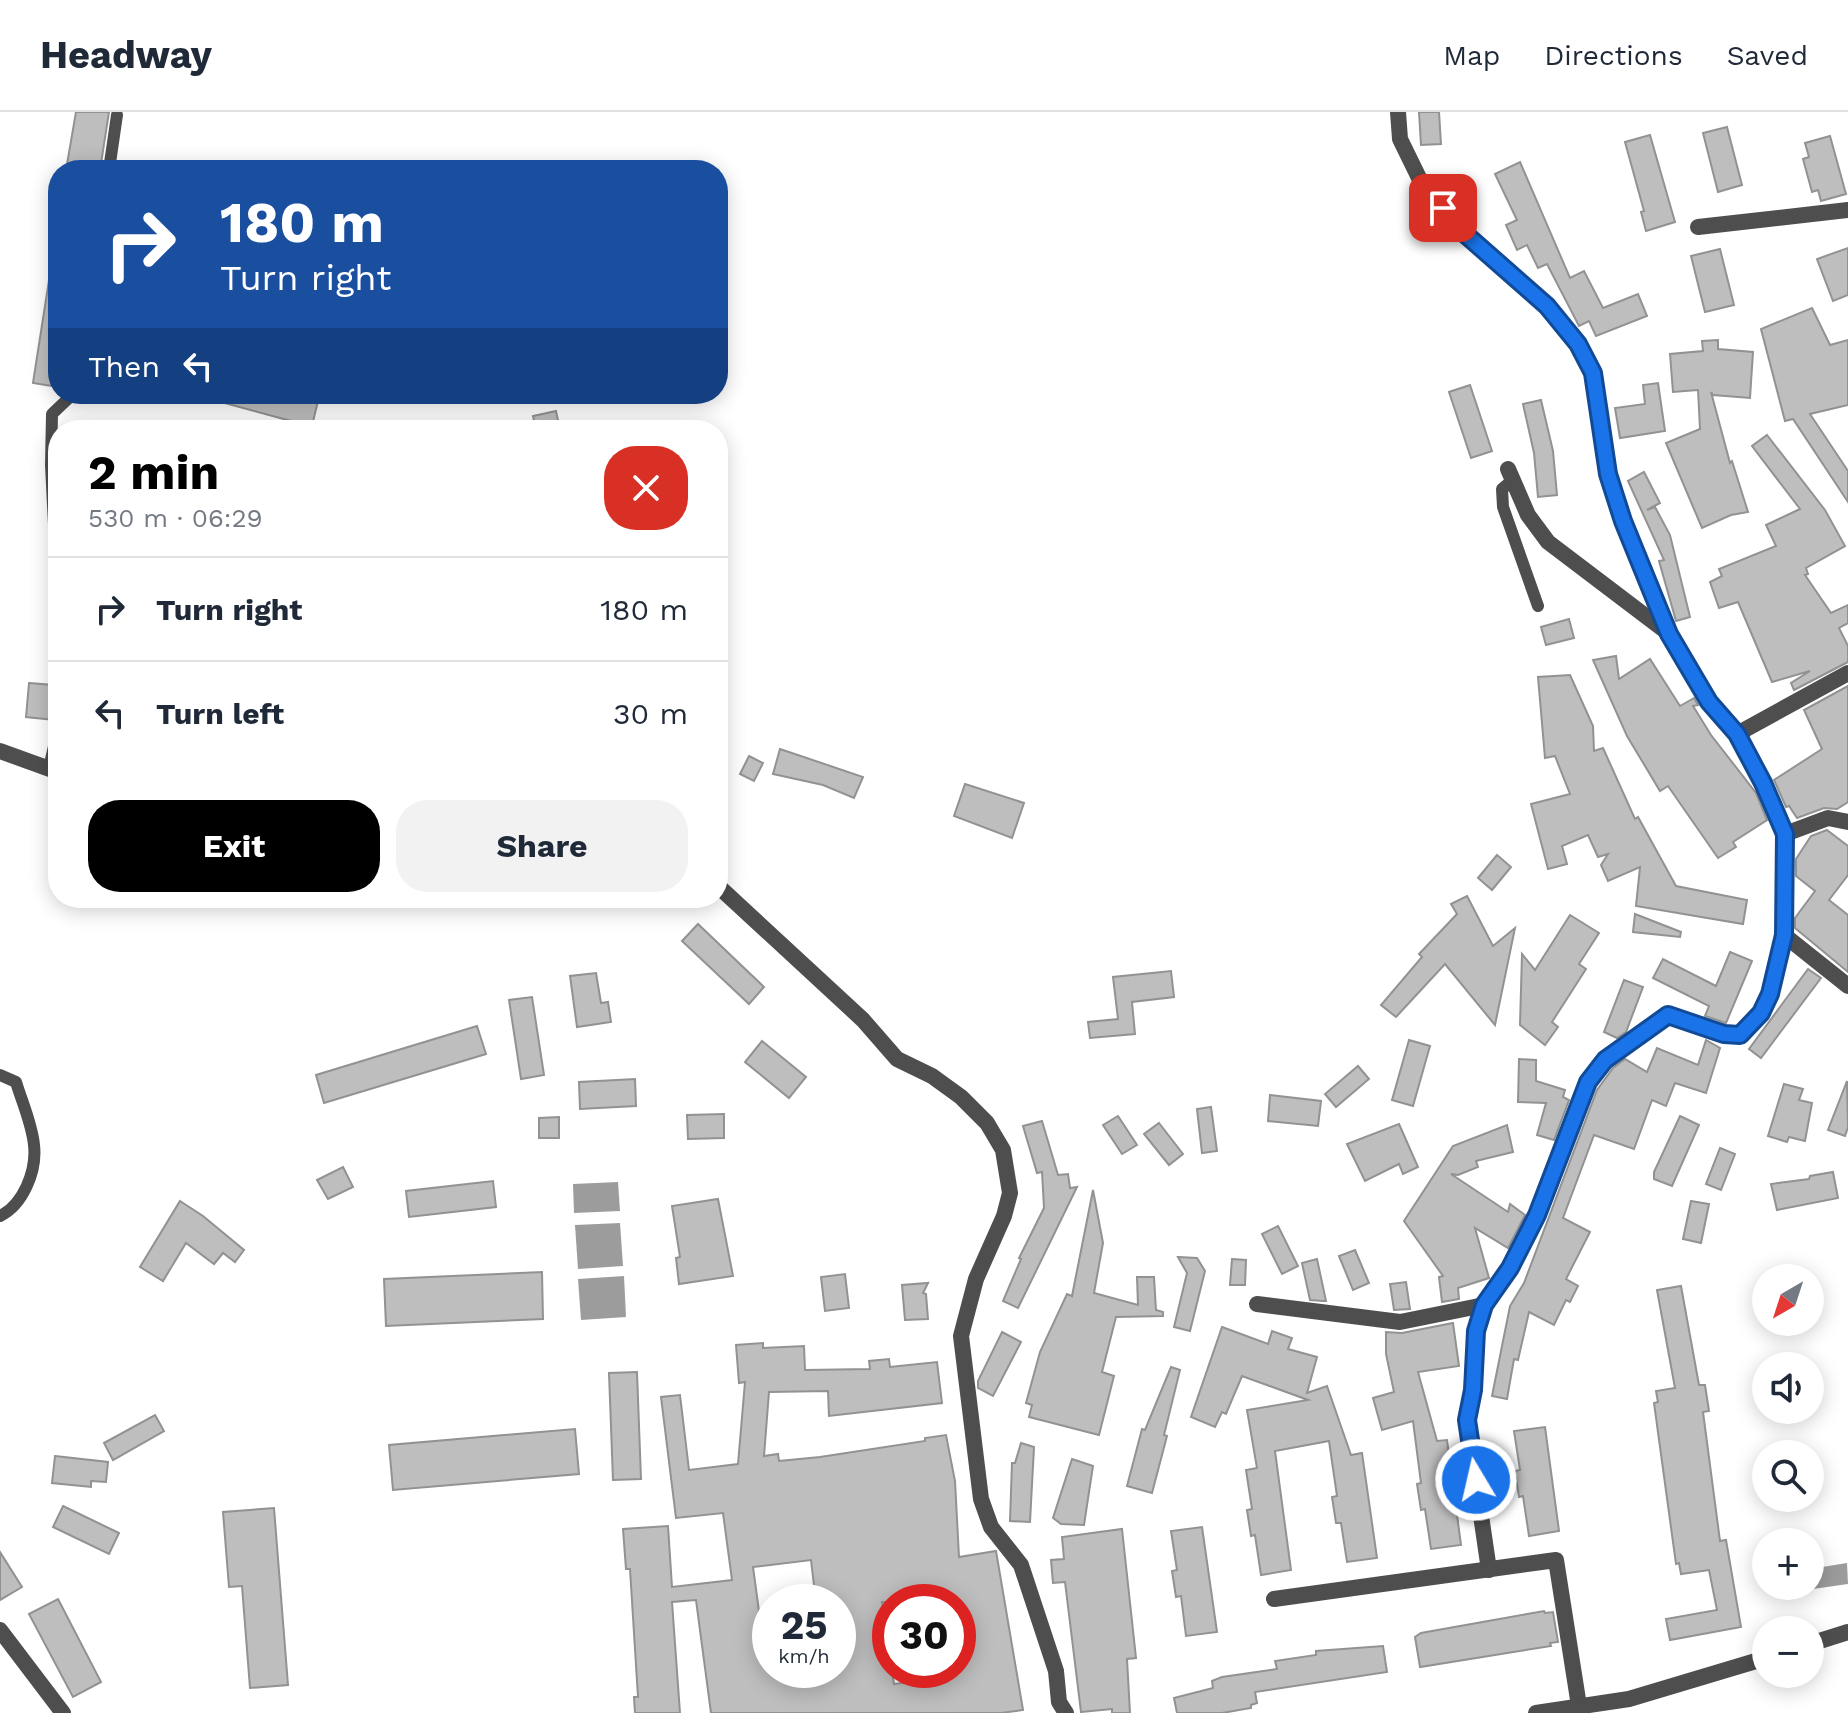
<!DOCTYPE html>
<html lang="en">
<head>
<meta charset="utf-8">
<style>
	:root { --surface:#fff; --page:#f2f2f3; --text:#1f2937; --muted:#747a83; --line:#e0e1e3; --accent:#000 }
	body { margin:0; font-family:"Work Sans",sans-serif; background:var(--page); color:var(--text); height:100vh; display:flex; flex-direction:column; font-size:30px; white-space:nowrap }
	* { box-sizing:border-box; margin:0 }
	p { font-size:26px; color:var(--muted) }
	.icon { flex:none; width:44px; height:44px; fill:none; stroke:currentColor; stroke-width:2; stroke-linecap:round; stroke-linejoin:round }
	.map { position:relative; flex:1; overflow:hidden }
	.panel { position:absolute; left:48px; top:308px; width:680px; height:488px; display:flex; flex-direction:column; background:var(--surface); border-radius:32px; box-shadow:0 4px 20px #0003 }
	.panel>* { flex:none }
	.top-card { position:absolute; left:48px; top:48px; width:680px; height:244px; border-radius:32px; box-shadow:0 4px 20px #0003; background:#1a4fa0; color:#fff; overflow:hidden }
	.needle { width:52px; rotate:219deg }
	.tools { position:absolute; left:1752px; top:1152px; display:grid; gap:16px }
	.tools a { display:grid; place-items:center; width:72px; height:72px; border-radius:50%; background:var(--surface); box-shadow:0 4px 20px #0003; font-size:40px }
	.speed { position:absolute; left:752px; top:1472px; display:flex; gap:16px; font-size:40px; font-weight:700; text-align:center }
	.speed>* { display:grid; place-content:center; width:104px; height:104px; border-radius:50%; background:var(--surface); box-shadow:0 4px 20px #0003; line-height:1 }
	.speed small { font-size:20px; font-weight:400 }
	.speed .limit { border:12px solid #d22; background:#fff; color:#111 }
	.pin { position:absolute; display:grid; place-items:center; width:68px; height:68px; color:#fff; margin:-34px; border-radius:16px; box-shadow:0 4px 12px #0006 }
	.me { position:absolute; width:88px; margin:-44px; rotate:351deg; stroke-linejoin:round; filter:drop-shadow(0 0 6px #0008) }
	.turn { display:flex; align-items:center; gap:28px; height:168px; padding:0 40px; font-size:36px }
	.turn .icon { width:104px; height:104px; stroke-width:2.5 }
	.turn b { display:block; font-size:56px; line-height:68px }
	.then { display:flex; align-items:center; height:76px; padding:0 40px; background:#0003; gap:16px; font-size:30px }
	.round { display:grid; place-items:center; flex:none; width:84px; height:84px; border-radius:32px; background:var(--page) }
	.summary { display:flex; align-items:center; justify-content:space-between; height:136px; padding:0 40px }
	h1 { font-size:48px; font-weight:700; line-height:60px; color:var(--accent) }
	.button { display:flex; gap:16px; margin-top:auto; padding:16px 40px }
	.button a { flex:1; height:92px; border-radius:32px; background:var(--accent); color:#fff; font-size:32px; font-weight:700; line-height:92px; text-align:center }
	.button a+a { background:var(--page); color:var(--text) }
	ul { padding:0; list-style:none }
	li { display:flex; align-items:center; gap:24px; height:104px; padding:0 40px; border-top:2px solid var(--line) }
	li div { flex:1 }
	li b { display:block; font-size:30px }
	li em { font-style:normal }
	header { display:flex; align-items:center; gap:48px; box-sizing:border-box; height:112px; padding:0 40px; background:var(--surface); border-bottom:2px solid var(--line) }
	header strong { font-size:38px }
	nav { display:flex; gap:44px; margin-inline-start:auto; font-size:28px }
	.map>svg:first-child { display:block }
</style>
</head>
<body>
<header>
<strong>Headway</strong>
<nav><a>Map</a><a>Directions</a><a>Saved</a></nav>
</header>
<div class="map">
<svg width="1848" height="1601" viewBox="0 0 1848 1601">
	<rect width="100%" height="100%" fill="#fff"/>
	<g fill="#9c9c9c">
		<path d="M618 1070 620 1099 574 1101 573 1072Z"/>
		<path d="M620 1111 623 1154 578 1157 575 1113Z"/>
		<path d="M624 1164 626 1205 581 1208 578 1167Z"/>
		<path d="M1847 1451 1848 1472 1806 1478V1474H1810V1457Z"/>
	</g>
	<g fill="#bebebe" stroke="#929292" stroke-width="2" fill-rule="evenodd">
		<path d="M76 0H109L100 58H66Z"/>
		<path d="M1419 0H1439L1441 32 1421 33Z"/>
		<path d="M1727 15 1742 73 1718 80 1703 21Z"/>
		<path d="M1650 23 1675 110 1646 119 1641 100 1644 99 1625 30Z"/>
		<path d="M1830 24 1846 82 1821 89 1818 78 1812 80 1803 47 1809 45 1805 31Z"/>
		<path d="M1520 50 1570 166 1584 159 1603 196 1638 182 1647 204 1596 224 1589 209 1579 214 1547 152 1538 156 1527 133 1517 138 1506 113 1517 108 1495 62Z"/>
		<path d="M1848 136V183L1833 189 1817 147Z"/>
		<path d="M1720 137 1734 193 1705 200 1691 144Z"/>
		<path d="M49 168 58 169V275L33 271Z"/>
		<path d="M1812 196 1830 233 1848 228V293L1810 302 1848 359V390L1793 307 1785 309 1761 217Z"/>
		<path d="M1718 228V237L1753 240 1750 286 1713 283 1711 280 1730 351 1732 349 1748 400 1731 403 1702 416 1666 331 1700 317 1698 278 1673 280 1670 242 1703 239 1702 229Z"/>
		<path d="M1658 271 1665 319 1620 326 1615 296 1645 292 1643 273Z"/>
		<path d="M1470 273 1492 339 1471 346 1449 280Z"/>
		<path d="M211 282H293L318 289 311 318H288L291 309 210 287Z"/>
		<path d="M1541 288 1553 339 1557 383 1538 385 1534 341 1523 292Z"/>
		<path d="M556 299 560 318H536L533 304Z"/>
		<path d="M1767 323 1825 398 1845 434 1806 456 1808 462 1805 463 1831 501 1848 493V511L1839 516 1848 534V550L1794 578 1791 571 1810 559 1772 570 1738 490 1719 496 1710 470 1722 464 1719 457 1776 434 1766 413 1800 397 1752 334Z"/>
		<path d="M1644 360 1660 391 1647 398 1655 395 1670 423 1690 505 1676 509 1659 449 1664 448 1628 369Z"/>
		<path d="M1569 507 1574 526 1546 533 1541 515Z"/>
		<path d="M1616 544 1619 567 1650 547 1680 594 1694 586 1698 593 1693 594 1711 623 1756 681 1767 708 1733 730 1736 735 1718 746 1668 674 1660 679 1627 624 1593 548Z"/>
		<path d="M1570 563 1593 614 1594 639 1603 636 1635 707 1638 705 1676 774 1747 788 1743 812 1636 794 1640 755 1608 769 1601 753 1608 742 1598 745 1588 723 1562 734 1567 752 1548 757 1531 692 1570 682 1555 644 1545 646 1538 565Z"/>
		<path d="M29 571 54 573V608L26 605Z"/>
		<path d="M1848 574V690L1837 697 1824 696 1797 706 1789 694 1786 695 1774 668 1822 637 1804 598Z"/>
		<path d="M780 637 863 665 854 686 823 673 773 662Z"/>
		<path d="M749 644 763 651 754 669 740 662Z"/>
		<path d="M965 672 1024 691 1012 726 954 704Z"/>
		<path d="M1827 718 1848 734V763L1829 788 1848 803V860L1795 816V806L1815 779 1796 764V747L1811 724Z"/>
		<path d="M1497 743 1511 755 1492 778 1478 766Z"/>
		<path d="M1467 784 1493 834 1515 816 1495 913 1445 852 1396 905 1381 893 1422 845 1419 842 1457 802 1451 792Z"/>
		<path d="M1635 802 1681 820 1680 825 1633 820Z"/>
		<path d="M1570 803 1599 821 1579 852 1586 857 1552 910 1558 915 1545 933 1520 913 1522 842 1535 858Z"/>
		<path d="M698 812 764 875 749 892 682 829Z"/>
		<path d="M1730 840 1752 849 1726 911 1705 904 1709 894 1653 866 1663 847 1716 874Z"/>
		<path d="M1808 857 1821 866 1761 946 1749 937Z"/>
		<path d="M1171 859 1174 885 1132 890 1135 922 1090 926 1088 910 1118 907 1113 865Z"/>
		<path d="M596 861 601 891 608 890 611 910 577 915 570 864Z"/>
		<path d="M1624 868 1643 875 1626 920 1617 926 1604 920Z"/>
		<path d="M532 885 544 963 521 967 509 888Z"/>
		<path d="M477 914 486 942 324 991 316 963Z"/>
		<path d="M1409 928 1430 934 1413 994 1392 988Z"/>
		<path d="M1706 928 1720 936 1706 981 1675 971 1666 994 1652 988 1634 1037 1594 1023 1563 1106 1590 1120 1566 1167 1578 1174 1570 1190 1566 1188 1554 1213 1529 1200 1518 1248 1514 1247 1507 1287 1492 1284 1510 1194 1524 1171 1597 978 1613 956 1625 947 1647 960 1657 936 1698 953Z"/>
		<path d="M762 929 806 965 789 986 745 950Z"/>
		<path d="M1519 947 1536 948V969L1565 978 1563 985 1569 988 1554 1028 1537 1023 1546 991 1518 990Z"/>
		<path d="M1358 954 1369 967 1336 995 1325 982Z"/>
		<path d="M635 967 636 994 580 997 579 970Z"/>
		<path d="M1847 969 1848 1015 1845 1024 1828 1018Z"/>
		<path d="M1784 972 1803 977 1799 988 1812 991 1805 1029 1789 1025 1787 1030 1768 1024Z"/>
		<path d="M1270 983 1321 989 1318 1014 1268 1009Z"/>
		<path d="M1211 995 1217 1039 1202 1041 1197 997Z"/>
		<path d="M724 1002V1026L688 1027 687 1003Z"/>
		<path d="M1118 1004 1137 1033 1122 1042 1103 1013Z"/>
		<path d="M1680 1004 1699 1013 1672 1074 1654 1067V1060Z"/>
		<path d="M559 1005V1026H539V1006Z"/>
		<path d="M1042 1009 1058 1063 1068 1062 1070 1076 1077 1075 1018 1196 1003 1189 1021 1147 1019 1146 1044 1096 1042 1060 1037 1061 1023 1014Z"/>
		<path d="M1159 1011 1183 1042 1169 1053 1144 1022Z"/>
		<path d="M1399 1012 1418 1055 1403 1062 1399 1052 1365 1069 1347 1032Z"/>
		<path d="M1507 1013 1513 1040 1476 1049 1478 1055 1458 1063 1451 1062 1508 1100 1510 1092 1525 1103 1508 1136 1475 1116 1489 1166 1458 1176 1459 1187 1442 1190 1439 1165 1443 1164 1404 1109 1453 1034Z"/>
		<path d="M1720 1036 1735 1042 1721 1078 1706 1072Z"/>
		<path d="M343 1055 353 1075 328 1087 317 1068Z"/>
		<path d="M1833 1060 1838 1086 1777 1098 1771 1072 1809 1067 1810 1064Z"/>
		<path d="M493 1069 496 1095 409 1105 406 1079Z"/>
		<path d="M1093 1078 1103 1131 1094 1181 1138 1193 1137 1165H1154L1156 1198 1163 1200V1204L1116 1205 1102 1260 1114 1264 1099 1323 1029 1305 1032 1293 1026 1291 1040 1240 1067 1182 1072 1184Z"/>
		<path d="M718 1087 733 1164 679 1172 676 1146 680 1145 672 1094Z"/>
		<path d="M180 1089 203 1104 244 1138 235 1150 223 1141 214 1152 186 1131 163 1169 140 1155Z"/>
		<path d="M1691 1089 1709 1092 1701 1131 1683 1127Z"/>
		<path d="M1278 1114 1298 1154 1282 1162 1262 1122Z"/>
		<path d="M1355 1138 1369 1171 1353 1178 1339 1144Z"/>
		<path d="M1178 1145 1197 1146 1205 1159 1190 1219 1174 1215 1187 1161Z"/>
		<path d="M1232 1147 1246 1148 1245 1173H1230Z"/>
		<path d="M1317 1147 1326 1189H1323L1310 1188 1302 1151Z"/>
		<path d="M542 1160 543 1207 386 1214 384 1167Z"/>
		<path d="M845 1162 849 1196 825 1199 821 1165Z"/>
		<path d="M1406 1170 1410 1197 1394 1198 1390 1172Z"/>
		<path d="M928 1171 923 1181 926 1182 928 1207 905 1208 902 1173Z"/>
		<path d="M1681 1174 1699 1273H1705L1709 1299 1703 1300 1720 1429 1726 1428 1741 1515 1670 1528 1666 1507 1717 1498 1709 1458 1681 1462 1679 1451 1676 1452 1654 1291 1658 1290 1656 1279 1675 1276 1657 1178Z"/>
		<path d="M1453 1211 1459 1254 1418 1260 1437 1329 1447 1328 1461 1433 1431 1437 1425 1397 1421 1398 1417 1372 1421 1371 1413 1309 1382 1318 1373 1286 1394 1280 1386 1242V1220L1402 1221Z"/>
		<path d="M1222 1215 1268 1232 1272 1219 1292 1226 1288 1237 1317 1245 1307 1281 1327 1274 1351 1343 1362 1341 1377 1446 1347 1450 1341 1411H1336L1332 1385 1337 1384 1329 1329 1275 1339 1291 1458 1261 1463 1255 1423 1251 1424 1247 1398 1252 1397 1246 1358 1257 1356 1247 1298 1308 1288 1242 1264 1226 1302 1222 1300 1215 1315 1191 1305Z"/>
		<path d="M1002 1220 1021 1230 993 1284 978 1276V1269Z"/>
		<path d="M763 1231V1236L804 1234 805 1258 870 1257 869 1249 889 1247 890 1255 937 1250 942 1291 829 1304 828 1279 769 1280 764 1344 778 1342 779 1349 820 1345 925 1329V1326L946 1323 955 1369 959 1445 996 1439 1023 1598 1001 1601H711L696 1488 672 1490 680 1601H635L634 1585H638L630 1457H626L623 1417 668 1414 672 1475 732 1468 723 1401 676 1406 661 1285 680 1283 689 1358 738 1352 745 1270 739 1271 736 1233ZM811 1448 816 1490H838V1558H767L753 1455ZM882 1490H958V1558H949V1565L894 1572Z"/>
		<path d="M1171 1255 1180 1258 1164 1323 1167 1324 1152 1381 1127 1374 1142 1317 1145 1318Z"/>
		<path d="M637 1260 641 1367 613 1368 609 1261Z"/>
		<path d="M155 1303 164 1319 113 1348 104 1331Z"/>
		<path d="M1545 1315 1559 1419 1529 1424 1523 1384 1519 1385 1515 1359 1520 1358 1514 1319Z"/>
		<path d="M575 1317 579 1362 393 1378 389 1333Z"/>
		<path d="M1021 1331 1034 1335 1030 1410 1010 1409 1012 1351H1015Z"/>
		<path d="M55 1344 108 1350 106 1370 91 1369V1375L52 1371Z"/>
		<path d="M1072 1347 1093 1354 1084 1413 1061 1412 1053 1406Z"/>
		<path d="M63 1394 119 1421 109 1442 53 1415Z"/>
		<path d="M274 1396 288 1573 250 1576 242 1474 229 1475 223 1400Z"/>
		<path d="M1202 1415 1217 1520 1186 1524 1181 1484 1176 1485 1172 1459 1177 1458 1171 1419Z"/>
		<path d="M1122 1417 1136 1546 1127 1547 1130 1601H1112V1597L1081 1600 1065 1470 1053 1471 1051 1448 1064 1447 1062 1425Z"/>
		<path d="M0 1440 22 1475 0 1488Z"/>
		<path d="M58 1487 101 1570 73 1585 29 1502Z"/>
		<path d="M1544 1499 1545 1501 1553 1500 1558 1530 1550 1531 1551 1534 1420 1555 1415 1525 1421 1521Z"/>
		<path d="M1383 1534 1387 1560 1255 1580 1257 1591 1251 1593V1596L1222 1601H1177L1174 1586 1213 1576 1212 1569 1222 1565 1277 1557 1275 1549 1316 1543V1539Z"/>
	</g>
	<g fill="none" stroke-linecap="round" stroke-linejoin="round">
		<g stroke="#4e4e4e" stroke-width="12">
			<path d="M109 58 117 3"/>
			<path d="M1513 368 1502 377 1503 395 1538 494"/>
			<path d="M58 491 51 353 52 302 73 282"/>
			<path d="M49 656 58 617"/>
			<path d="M0 963 16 970C22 990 32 1012 34 1033 37 1059 23 1093 0 1104"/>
		</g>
		<g stroke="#4e4e4e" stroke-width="16">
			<path d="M1398 0 1400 27 1422 72 1464 121 1547 194 1578 232 1593 261 1608 362 1623 409 1669 522 1709 590 1737 622 1763 671 1785 722 1784 823 1770 882 1761 901 1740 923 1724 922 1668 903 1605 948 1588 970 1537 1103 1510 1156 1484 1193 1476 1219 1473 1278 1467 1308 1489 1458"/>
			<path d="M1698 115 1848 98"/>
			<path d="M1508 357 1528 403 1548 430 1668 521"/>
			<path d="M1737 622 1848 561"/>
			<path d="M0 639 58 660"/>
			<path d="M1785 722 1828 706 1848 710"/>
			<path d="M718 774 863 908 897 947 932 964 961 985 987 1011 1003 1038 1010 1081 1004 1104 976 1167 961 1224 981 1387 991 1415 1021 1453 1056 1559 1059 1590 1066 1601"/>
			<path d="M1784 823 1848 874"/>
			<path d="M1257 1192 1400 1210 1484 1193"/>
			<path d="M1274 1487 1556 1448 1579 1594"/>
			<path d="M0 1518 63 1601"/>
		</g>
		<g stroke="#4e4e4e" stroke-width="16">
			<path d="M1810 1532 1848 1520"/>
			<path d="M1536 1601 1629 1587 1766 1546"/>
		</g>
	</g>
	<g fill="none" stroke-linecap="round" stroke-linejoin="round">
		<defs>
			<path id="route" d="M1443 96 1464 121 1547 194 1578 232 1593 261 1608 362 1623 409 1669 522 1709 590 1737 622 1763 671 1785 722 1784 823 1770 882 1761 901 1740 923 1724 922 1668 903 1605 948 1588 970 1537 1103 1510 1156 1484 1193 1476 1219 1473 1278 1467 1308 1476 1368"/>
		</defs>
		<use href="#route" stroke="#114b97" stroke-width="20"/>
		<use href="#route" stroke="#1a73e8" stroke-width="14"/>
	</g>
</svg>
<div class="tools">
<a><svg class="needle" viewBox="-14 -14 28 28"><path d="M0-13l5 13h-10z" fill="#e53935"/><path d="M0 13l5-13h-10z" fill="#747a83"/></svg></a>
<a><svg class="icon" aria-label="sound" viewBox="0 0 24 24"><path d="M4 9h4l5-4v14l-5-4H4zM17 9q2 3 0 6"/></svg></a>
<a><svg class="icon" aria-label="search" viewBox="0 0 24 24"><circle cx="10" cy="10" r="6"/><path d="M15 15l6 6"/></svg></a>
<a>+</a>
<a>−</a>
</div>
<div class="speed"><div>25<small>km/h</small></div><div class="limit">30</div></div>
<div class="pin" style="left:1443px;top:96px;background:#d93025"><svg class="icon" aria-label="arrive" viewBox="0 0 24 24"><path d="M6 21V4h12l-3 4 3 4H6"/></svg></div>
<svg class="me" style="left:1476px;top:1368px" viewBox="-20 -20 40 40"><circle r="17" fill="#1a73e8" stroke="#fff" stroke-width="3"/><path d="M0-11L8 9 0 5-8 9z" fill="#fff"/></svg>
<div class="top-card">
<div class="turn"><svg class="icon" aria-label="right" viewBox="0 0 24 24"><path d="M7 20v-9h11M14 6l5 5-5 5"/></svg><div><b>180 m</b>Turn right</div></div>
<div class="then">Then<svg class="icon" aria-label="left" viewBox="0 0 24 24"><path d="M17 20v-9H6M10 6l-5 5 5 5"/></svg></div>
</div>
<section class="panel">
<div class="summary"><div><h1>2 min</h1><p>530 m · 06:29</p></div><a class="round" style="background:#d93025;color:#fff"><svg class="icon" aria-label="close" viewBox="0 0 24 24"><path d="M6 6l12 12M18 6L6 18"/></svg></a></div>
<ul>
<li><svg class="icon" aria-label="right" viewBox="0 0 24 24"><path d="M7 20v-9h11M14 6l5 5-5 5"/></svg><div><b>Turn right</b></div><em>180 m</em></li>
<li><svg class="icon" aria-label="left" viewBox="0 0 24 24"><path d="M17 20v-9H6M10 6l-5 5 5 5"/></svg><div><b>Turn left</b></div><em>30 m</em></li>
</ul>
<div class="button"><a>Exit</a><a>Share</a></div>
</section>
</div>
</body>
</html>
